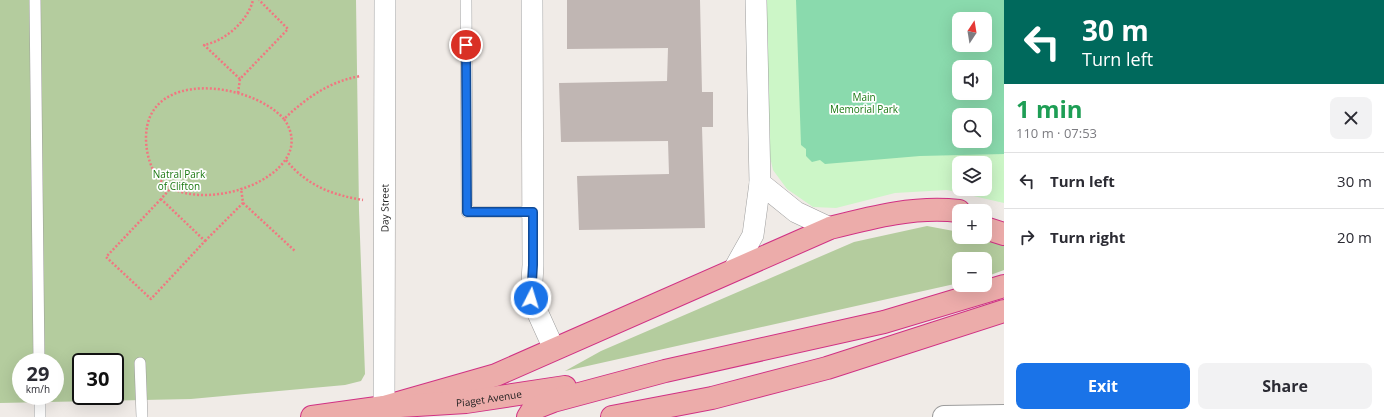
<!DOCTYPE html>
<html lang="en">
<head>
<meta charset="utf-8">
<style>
	:root { --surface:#fff; --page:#f2f2f3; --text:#2b2b33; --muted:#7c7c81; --line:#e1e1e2; --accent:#1a73e8 }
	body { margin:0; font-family:"Open Sans",sans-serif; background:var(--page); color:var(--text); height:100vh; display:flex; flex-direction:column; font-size:15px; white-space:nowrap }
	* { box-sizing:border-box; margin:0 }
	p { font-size:13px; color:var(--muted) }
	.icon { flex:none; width:22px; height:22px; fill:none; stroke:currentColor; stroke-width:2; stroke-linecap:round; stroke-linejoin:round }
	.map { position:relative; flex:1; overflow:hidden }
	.side { display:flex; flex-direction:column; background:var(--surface); width:380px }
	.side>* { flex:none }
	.hud { background:#00695c; color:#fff; overflow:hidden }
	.needle { width:26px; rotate:12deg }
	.tools { position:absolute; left:952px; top:12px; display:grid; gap:8px }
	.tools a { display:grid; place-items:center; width:40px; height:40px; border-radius:8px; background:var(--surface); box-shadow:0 4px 16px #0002; font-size:20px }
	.speed { position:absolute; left:12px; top:353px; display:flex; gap:8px; font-size:20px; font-weight:700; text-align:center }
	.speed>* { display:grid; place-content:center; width:52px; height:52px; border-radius:50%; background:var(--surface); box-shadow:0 4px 16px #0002; line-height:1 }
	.speed small { font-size:10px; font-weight:400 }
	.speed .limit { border:2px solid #111; border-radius:6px; background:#fff; color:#111 }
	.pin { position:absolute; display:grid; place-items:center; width:34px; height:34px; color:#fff; margin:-17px; border:2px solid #fff; border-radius:50%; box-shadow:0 1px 4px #0007 }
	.me { position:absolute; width:44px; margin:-22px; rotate:5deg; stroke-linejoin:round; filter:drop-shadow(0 0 3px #0008) }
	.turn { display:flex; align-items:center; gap:14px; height:84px; padding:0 12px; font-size:18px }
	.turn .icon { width:52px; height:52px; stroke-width:2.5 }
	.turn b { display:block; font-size:28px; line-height:34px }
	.round { display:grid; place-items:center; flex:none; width:42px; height:42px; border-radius:8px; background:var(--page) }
	.overview { display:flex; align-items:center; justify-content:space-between; height:68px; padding:0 12px }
	h1 { font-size:24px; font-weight:700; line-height:30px; color:#1e9e55 }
	.action { display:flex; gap:8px; margin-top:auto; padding:8px 12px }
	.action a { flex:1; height:46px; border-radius:8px; background:var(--accent); color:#fff; font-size:16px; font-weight:700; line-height:46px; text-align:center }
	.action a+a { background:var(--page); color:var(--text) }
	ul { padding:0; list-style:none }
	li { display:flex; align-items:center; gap:12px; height:56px; padding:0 12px; border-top:1px solid var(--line) }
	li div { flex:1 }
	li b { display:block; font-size:15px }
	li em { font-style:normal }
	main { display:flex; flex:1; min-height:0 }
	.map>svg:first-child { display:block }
</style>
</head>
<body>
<main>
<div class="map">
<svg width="1004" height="417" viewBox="0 0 1004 417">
	<rect width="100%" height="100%" fill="#f0ebe7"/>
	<g fill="#b4cc9e" fill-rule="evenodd">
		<path d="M0 0H356L359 210 365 374 361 381 345 385 191 399 0 403ZM21 362H55V396H21ZM81 362H115V396H81Z"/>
		<path d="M927 226 959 232V237H985L1004 241V270L985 277V259H959V283L565 371 601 351 854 242Z"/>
	</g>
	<path fill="#ccf6c7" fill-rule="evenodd" d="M766 0H1004V203L947 190 895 193 836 208 813 207 787 189 773 170 770 157ZM959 19H985V45H959ZM959 67H985V93H959ZM959 115H985V141H959ZM959 163H985V189H959Z"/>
	<path fill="#8adaad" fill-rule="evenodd" d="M796 0H1004V154L920 156 825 164 820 160 812 162 806 156V149L801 145ZM959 19H985V45H959ZM959 67H985V93H959ZM959 115H985V141H959Z"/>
	<path fill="#c0b6b3" d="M567 0H700L702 92H713V127H702L705 228 579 230 577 176 669 174 668 141 561 142 559 83 667 81 668 48 567 49Z"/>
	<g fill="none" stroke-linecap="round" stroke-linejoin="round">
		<defs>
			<g id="service">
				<path d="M35 0 39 362"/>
				<path d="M466 0 467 212H533"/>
				<path d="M140 363 142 417"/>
				<path d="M40 396V417"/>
			</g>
			<g id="minor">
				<path d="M532 0 533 265 531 298 554 349"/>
				<path d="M756 0 760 183 796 212 830 228"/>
				<path d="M734 269 753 235 760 183"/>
				<path id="s1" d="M384 417 385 0"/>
			</g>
			<path id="tertiary" d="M944 417 1004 416"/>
			<g id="trunk">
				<path d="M985 228 1004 234"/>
				<path d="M384 407 496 375 830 228C873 217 915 206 959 211"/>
				<path id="s2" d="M312 417 384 407 466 402 565 387"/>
				<path d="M528 417 533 409 553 401 665 371 884 322 1004 286"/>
				<path d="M612 417 712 398 827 368 1004 311"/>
			</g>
		</defs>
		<use href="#service" stroke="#9d9d9d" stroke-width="12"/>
		<use href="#minor" stroke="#9d9d9d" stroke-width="22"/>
		<use href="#tertiary" stroke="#9d9d9d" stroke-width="24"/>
		<use href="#trunk" stroke="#d03184" stroke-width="24"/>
		<g stroke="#f17680" stroke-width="2.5" stroke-dasharray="2 2" stroke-linecap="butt">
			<path d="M240 79 204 45C225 41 248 21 253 0"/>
			<path d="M238 93 240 79 288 29 259 0"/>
			<path d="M284 119C251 82 146 68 146 138 146 150 149 164 156 175 189 223 325 177 284 119 306 98 330 81 361 76"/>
			<path d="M286 160C306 185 332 195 363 200"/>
			<path d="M161 199 106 257 151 299 205 241 161 199 170 189"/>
			<path d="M243 203 295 251"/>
			<path d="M205 241 243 203 241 188"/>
		</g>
		<use href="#service" stroke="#fff" stroke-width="11"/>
		<use href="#minor" stroke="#fff" stroke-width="21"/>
		<use href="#tertiary" stroke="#fff" stroke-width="22"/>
		<use href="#trunk" stroke="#ecacaa" stroke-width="22"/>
	</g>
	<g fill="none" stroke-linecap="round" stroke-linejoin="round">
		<defs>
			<path id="route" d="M466 45 467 212H533V265L531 298"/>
		</defs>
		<use href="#route" stroke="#114b97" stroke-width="10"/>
		<use href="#route" stroke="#1a73e8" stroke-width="7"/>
	</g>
	<g text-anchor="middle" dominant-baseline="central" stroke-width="3.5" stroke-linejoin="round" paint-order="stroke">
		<g font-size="10" fill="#1c7913" stroke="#fff">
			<text x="864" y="97">Main<tspan x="864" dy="12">Memorial Park</tspan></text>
			<text x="179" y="174">Natral Park<tspan x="179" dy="12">of Clifton</tspan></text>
		</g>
		<g font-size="10" fill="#202020" stroke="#fff">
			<text stroke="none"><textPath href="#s1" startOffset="209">Day Street</textPath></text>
			<text stroke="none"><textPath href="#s2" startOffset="178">Piaget Avenue</textPath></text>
		</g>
	</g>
</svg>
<div class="tools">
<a><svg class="needle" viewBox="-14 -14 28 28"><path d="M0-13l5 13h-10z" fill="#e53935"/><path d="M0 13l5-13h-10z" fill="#7c7c81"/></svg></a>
<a><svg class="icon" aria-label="sound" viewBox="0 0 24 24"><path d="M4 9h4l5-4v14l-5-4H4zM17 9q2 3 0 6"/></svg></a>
<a><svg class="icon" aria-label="search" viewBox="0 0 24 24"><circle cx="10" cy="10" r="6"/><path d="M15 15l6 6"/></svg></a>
<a><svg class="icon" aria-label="layers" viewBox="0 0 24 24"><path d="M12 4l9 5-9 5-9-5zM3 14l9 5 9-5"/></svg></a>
<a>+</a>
<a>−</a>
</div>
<div class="speed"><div>29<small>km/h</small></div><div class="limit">30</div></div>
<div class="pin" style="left:466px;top:45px;background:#d93025"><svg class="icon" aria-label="arrive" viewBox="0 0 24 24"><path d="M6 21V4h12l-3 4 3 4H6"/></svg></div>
<svg class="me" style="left:531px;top:298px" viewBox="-20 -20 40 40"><circle r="17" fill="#1a73e8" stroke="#fff" stroke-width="3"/><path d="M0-11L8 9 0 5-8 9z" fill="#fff"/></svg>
</div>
<section class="side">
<div class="hud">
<div class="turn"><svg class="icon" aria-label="left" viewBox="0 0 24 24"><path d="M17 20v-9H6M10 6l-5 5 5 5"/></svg><div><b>30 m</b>Turn left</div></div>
</div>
<div class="overview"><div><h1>1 min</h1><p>110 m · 07:53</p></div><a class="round"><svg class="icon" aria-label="close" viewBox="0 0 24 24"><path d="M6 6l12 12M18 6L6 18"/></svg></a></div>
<ul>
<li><svg class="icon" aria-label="left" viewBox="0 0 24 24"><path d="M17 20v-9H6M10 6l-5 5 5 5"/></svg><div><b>Turn left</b></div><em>30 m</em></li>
<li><svg class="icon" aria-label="right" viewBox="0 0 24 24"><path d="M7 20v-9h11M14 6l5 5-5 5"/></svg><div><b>Turn right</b></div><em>20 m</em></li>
</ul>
<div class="action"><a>Exit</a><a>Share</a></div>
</section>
</main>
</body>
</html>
